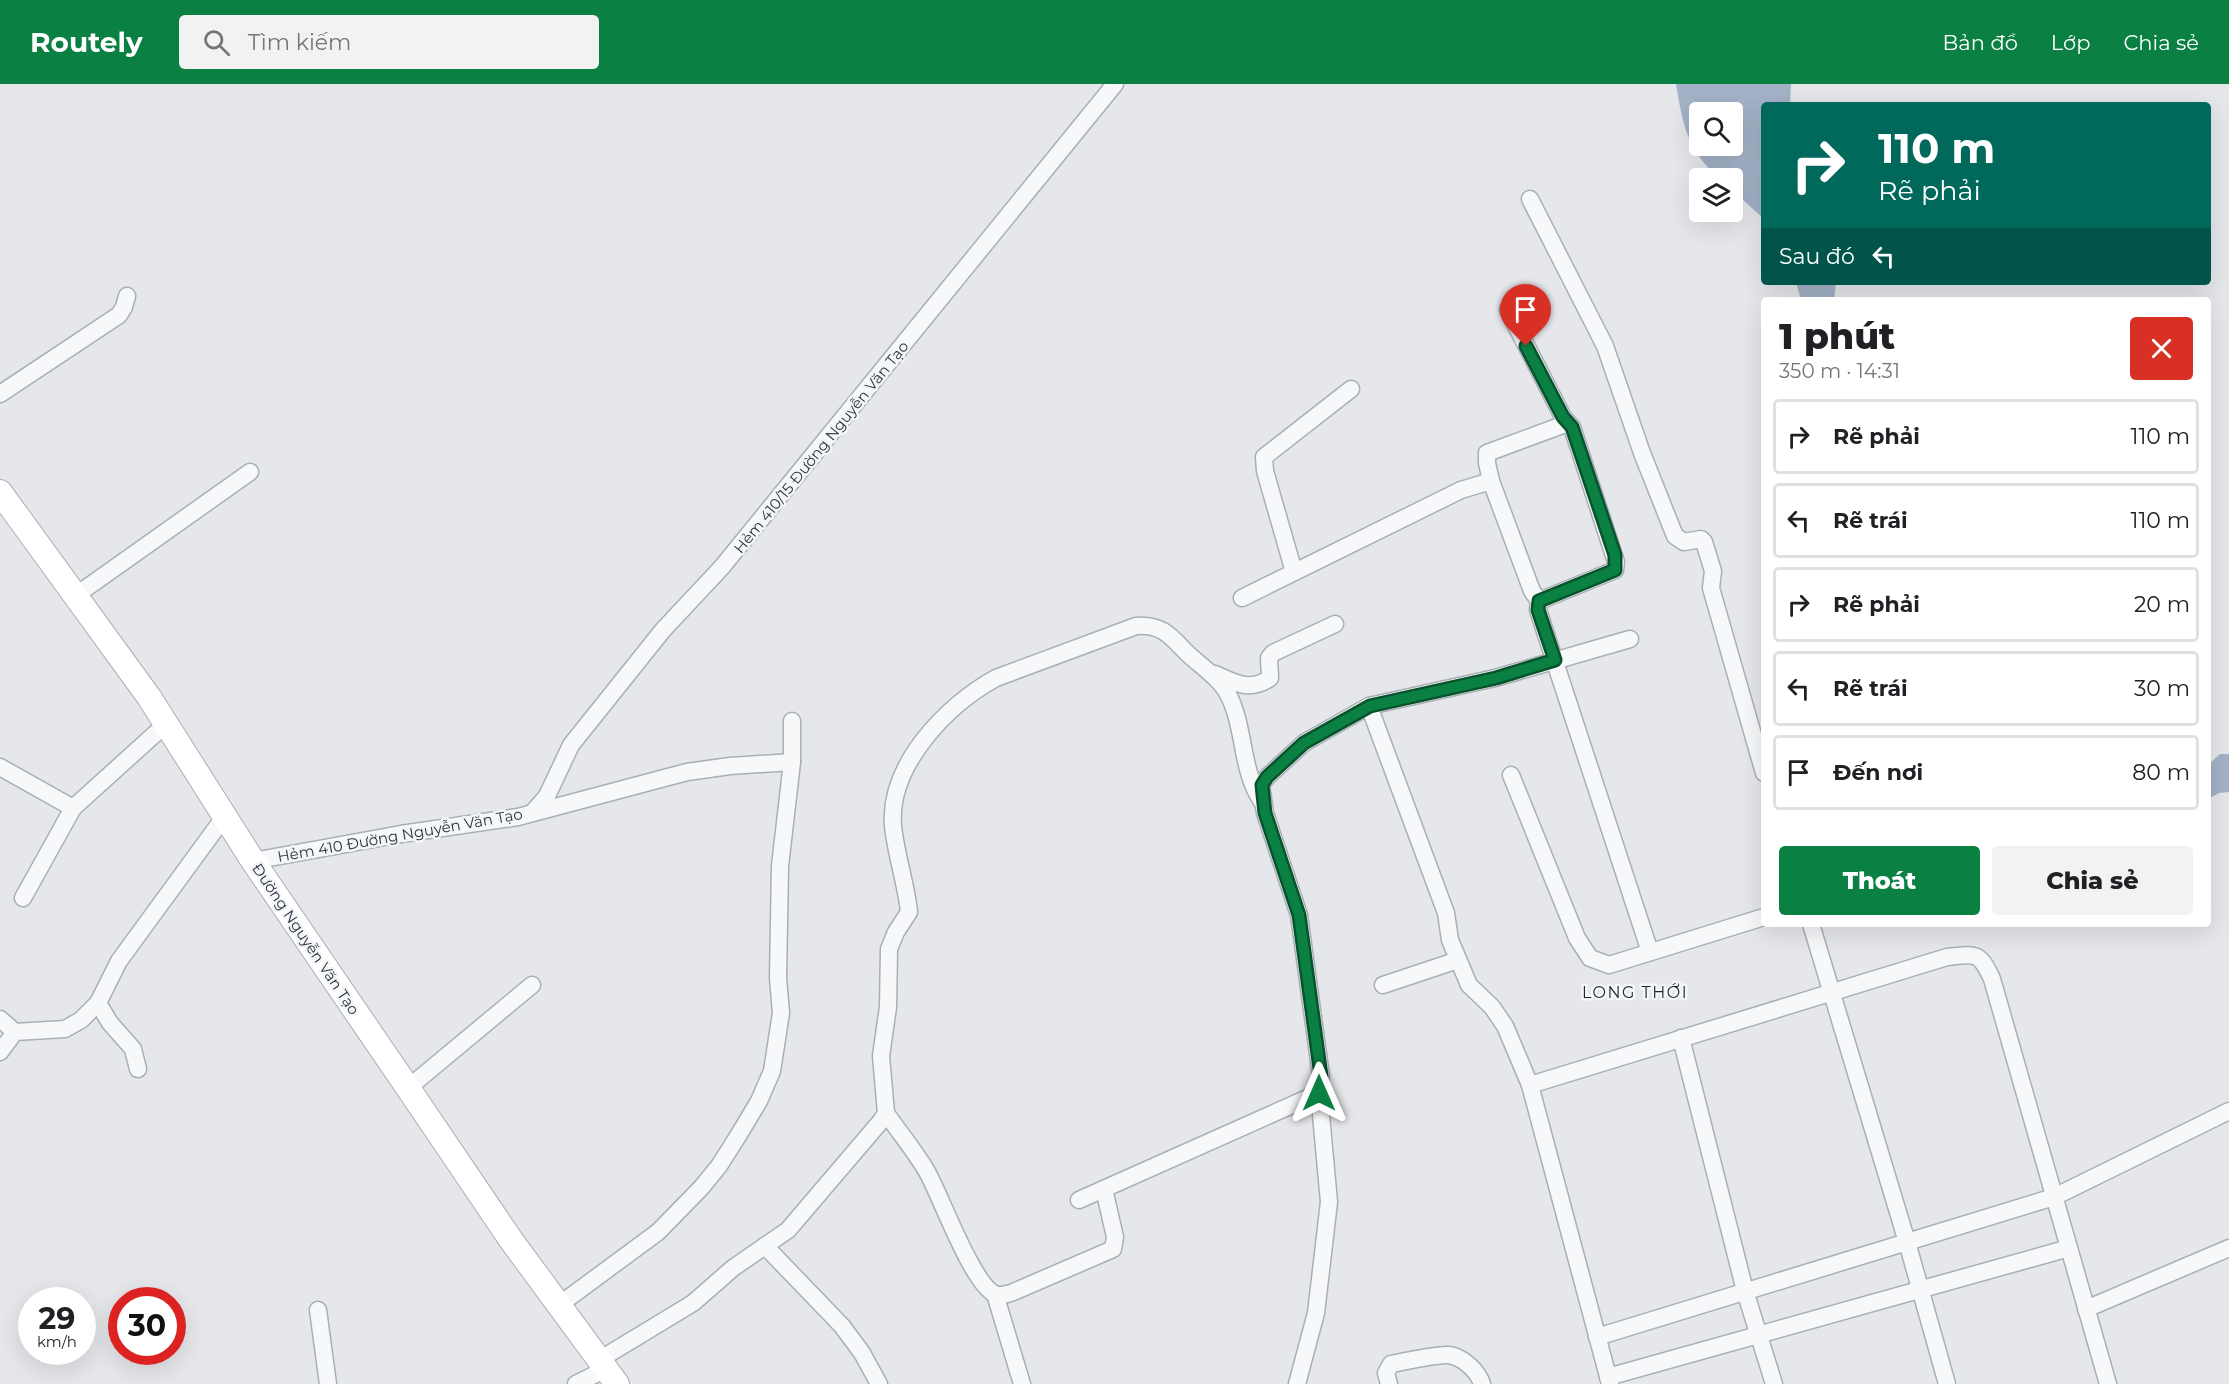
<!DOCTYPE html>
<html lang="vi">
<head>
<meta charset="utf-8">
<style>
	:root { --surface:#fff; --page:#f2f2f2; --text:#202124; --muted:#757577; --line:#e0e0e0; --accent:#0b8043 }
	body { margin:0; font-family:Montserrat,sans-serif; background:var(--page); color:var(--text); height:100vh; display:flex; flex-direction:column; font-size:22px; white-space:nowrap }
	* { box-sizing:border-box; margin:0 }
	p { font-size:20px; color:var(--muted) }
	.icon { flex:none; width:33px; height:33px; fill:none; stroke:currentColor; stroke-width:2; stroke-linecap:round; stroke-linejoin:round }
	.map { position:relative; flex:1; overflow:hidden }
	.sheet { position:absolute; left:1761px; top:213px; width:450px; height:630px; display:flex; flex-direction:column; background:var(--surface); border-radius:6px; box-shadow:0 6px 24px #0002 }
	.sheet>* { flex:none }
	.hud { position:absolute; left:1761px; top:18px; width:450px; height:183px; border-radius:6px; box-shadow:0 6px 24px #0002; background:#00695c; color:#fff; overflow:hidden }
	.buttons { position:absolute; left:1689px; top:18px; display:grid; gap:12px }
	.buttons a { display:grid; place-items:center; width:54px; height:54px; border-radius:6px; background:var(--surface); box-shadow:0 6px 24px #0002; font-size:30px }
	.speed { position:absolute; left:18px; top:1203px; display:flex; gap:12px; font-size:30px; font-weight:700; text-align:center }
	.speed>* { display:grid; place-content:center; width:78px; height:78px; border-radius:50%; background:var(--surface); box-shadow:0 6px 24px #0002; line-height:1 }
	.speed small { font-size:15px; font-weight:400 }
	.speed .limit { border:9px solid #d22; background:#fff; color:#111 }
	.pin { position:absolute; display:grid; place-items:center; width:51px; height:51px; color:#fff; margin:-62px -26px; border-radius:50% 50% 50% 0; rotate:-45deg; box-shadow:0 0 6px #0007 }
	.pin .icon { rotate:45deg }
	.me { position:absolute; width:66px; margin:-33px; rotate:0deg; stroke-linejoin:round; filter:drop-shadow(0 0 4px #0008) }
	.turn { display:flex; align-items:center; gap:21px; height:126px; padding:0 18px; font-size:27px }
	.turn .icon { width:78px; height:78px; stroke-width:2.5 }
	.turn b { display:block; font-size:42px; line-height:51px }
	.then { display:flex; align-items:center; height:57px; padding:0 18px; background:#0003; gap:12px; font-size:22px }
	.round { display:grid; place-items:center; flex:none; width:63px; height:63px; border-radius:6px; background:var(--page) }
	.summary { display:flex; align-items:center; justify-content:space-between; height:102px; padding:0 18px }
	h1 { font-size:36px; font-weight:800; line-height:45px }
	.action { display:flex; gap:12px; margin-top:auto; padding:12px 18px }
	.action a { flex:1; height:69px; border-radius:6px; background:var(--accent); color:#fff; font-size:24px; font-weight:800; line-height:69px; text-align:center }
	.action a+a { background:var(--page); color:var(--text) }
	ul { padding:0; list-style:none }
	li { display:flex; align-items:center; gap:18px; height:75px; margin:0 12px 9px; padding:0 6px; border:3px solid var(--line); border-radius:6px }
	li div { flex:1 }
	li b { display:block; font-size:22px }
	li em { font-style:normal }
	header { display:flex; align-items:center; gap:36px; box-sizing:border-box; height:84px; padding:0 30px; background:var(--accent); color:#fff }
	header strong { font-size:28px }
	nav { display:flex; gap:33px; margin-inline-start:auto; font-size:21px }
	.search { width:420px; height:54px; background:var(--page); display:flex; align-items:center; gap:15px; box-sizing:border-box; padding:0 21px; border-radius:6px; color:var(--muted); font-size:22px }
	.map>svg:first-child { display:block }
</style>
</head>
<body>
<header>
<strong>Routely</strong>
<div class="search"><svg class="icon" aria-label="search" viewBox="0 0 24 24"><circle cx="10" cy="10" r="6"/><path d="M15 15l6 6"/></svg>Tìm kiếm</div>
<nav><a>Bản đồ</a><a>Lớp</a><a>Chia sẻ</a></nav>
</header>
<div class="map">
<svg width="2229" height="1300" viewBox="0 0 2229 1300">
	<rect width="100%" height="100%" fill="#e5e7eb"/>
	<g fill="#a3b2c7" fill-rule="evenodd">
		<path d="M1676 0H1791L1790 21H1764V135L1733 107 1732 94H1718C1687 64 1683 42 1676 0ZM1700 28H1732V62H1700Z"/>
		<path d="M1796 198H1836L1834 216H1801Z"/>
		<path d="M2220 670H2229V708L2219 709 2208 715V681Z"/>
	</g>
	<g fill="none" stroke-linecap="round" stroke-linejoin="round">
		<defs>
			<g id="street">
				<path d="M1530 115 1605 262 1642 369 1675 452 1684 458 1701 455 1704 458 1713 487 1711 504 1764 689"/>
				<path d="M1508 226 1563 333 1572 343 1616 478 1615 486 1539 517"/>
				<path d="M0 310 119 231 124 223 127 212"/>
				<path d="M1491 397 1487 379V369L1568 339"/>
				<path d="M1294 488 1265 387 1264 373 1351 305"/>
				<path d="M75 512 250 388"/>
				<path d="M1242 514 1461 406 1491 397 1532 507 1539 517 1538 526 1650 868"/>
				<path d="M1215 590C1235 599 1250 608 1270 594L1269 574 1273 569 1335 540"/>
				<path d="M1369 622 1446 829 1450 856 1469 901 1492 923 1505 942 1530 1001"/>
				<path d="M0 683 73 724"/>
				<path d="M1511 691 1577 854 1590 874 1609 881 1764 833"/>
				<path d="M533 728 547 712 571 661 663 546 722 483 1115 0"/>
				<path d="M253 777 401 750 518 733 687 688 730 682 792 678"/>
				<path d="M23 814 73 724 166 640"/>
				<path d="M1811 840 1907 1158 1947 1300"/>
				<path d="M1383 901 1458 876"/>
				<path d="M98 919 110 939 133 965 138 985"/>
				<path d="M0 935 15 948"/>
				<path d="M1681 954 1745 1207 1774 1300"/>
				<path d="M0 968 15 948 65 945 81 936 98 919 119 877 225 732"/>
				<path d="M408 1004 532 901"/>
				<path d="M886 1029C899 1048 914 1066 926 1086 940 1109 973 1204 997 1211 1002 1212 1006 1210 1011 1209L1113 1165 1115 1153 1104 1105"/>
				<path d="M1079 1116 1319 1009"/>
				<path d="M765 1162 842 1242 862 1269 879 1300"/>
				<path d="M995 1210 1022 1300"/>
				<path d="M559 1221 658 1148 701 1104 719 1082 738 1052 759 1017 772 987 781 929 778 894 780 782 792 678V637"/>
				<path d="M2086 1225 2229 1164"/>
				<path d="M318 1226 328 1300"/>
				<path d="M1597 1253 2054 1113 2229 1027"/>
				<path d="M599 1276 693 1219 733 1184 788 1146 881 1037 886 1029 881 972 888 923 889 865 896 848 909 828C906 799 896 771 893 742 888 681 947 621 996 594L1136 542C1161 540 1170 551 1186 568 1199 581 1219 593 1228 610 1246 645 1240 687 1263 719"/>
				<path d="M1608 1293 2069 1164"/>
				<path d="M576 1300 606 1285"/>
				<path d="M1297 1300 1316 1229 1329 1118 1319 1009 1321 992 1299 831 1265 729 1261 701 1267 693 1304 659 1369 622 1495 594 1630 555"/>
				<path d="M1389 1300 1386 1289 1391 1280C1403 1278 1437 1270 1448 1271 1462 1272 1478 1287 1482 1300"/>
				<path d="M1610 1300 1530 1001 1947 873C1976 870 1979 867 1992 895L2108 1300"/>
			</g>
			<path id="secondary" d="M0 408 149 613 253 777 408 1004 511 1156 617 1300"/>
		</defs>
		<use href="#street" stroke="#aaaeb5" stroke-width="19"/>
		<use href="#secondary" stroke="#aaaeb5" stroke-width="26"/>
		<use href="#street" stroke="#f7f8fa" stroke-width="16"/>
		<use href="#secondary" stroke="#fff" stroke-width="24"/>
	</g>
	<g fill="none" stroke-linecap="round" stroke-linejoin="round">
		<defs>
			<path id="route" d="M1319 1009 1321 992 1299 831 1265 729 1262 701 1267 693 1304 659 1370 622 1496 594 1555 576 1538 526 1539 517 1615 486V471L1572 343 1563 333 1526 262"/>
		</defs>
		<use href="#route" stroke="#07532c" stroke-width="15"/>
		<use href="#route" stroke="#0b8043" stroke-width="10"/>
	</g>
	<g text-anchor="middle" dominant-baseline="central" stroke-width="5" stroke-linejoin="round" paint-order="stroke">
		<g font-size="15" fill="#2d3442" stroke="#f4f6f8">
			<text transform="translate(821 363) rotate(-51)">Hẻm 410/15 Đường Nguyễn Văn Tạo</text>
			<text transform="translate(400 751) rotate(-10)">Hẻm 410 Đường Nguyễn Văn Tạo</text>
			<text transform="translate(306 855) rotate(56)">Đường Nguyễn Văn Tạo</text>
		</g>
		<g font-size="16" letter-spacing="1.5" fill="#1f2533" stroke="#f4f6f8">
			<text x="1635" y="908">LONG THỚI</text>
		</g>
	</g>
</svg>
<div class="buttons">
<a><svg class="icon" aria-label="search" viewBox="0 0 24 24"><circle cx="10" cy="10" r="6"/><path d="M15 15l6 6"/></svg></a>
<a><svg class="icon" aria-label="layers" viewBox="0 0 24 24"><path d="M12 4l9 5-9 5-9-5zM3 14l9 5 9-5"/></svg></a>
</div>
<div class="speed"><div>29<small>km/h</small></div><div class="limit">30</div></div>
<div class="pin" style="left:1526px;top:262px;background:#d93025"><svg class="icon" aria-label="arrive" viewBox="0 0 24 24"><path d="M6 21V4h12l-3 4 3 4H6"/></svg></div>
<svg class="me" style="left:1319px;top:1009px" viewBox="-20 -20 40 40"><path d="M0-17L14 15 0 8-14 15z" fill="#0b8043" stroke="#fff" stroke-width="4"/></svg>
<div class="hud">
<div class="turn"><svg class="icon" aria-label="right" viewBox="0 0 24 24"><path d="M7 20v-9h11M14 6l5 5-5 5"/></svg><div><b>110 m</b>Rẽ phải</div></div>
<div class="then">Sau đó<svg class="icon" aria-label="left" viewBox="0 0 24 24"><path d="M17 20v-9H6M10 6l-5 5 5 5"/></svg></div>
</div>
<section class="sheet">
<div class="summary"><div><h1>1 phút</h1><p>350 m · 14:31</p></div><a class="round" style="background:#d93025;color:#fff"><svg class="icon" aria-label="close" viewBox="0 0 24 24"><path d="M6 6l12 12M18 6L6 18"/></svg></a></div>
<ul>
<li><svg class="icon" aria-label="right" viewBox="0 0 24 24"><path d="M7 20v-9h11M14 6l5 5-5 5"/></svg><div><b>Rẽ phải</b></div><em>110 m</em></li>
<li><svg class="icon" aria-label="left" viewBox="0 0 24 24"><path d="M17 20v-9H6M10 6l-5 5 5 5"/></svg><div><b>Rẽ trái</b></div><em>110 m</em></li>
<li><svg class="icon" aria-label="right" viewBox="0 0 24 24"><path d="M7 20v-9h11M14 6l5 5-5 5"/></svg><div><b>Rẽ phải</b></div><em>20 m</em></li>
<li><svg class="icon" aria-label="left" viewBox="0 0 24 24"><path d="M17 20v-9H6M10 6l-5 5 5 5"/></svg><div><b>Rẽ trái</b></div><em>30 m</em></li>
<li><svg class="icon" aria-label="arrive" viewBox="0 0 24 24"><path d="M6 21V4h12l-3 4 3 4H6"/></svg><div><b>Đến nơi</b></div><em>80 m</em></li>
</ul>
<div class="action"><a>Thoát</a><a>Chia sẻ</a></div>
</section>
</div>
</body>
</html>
